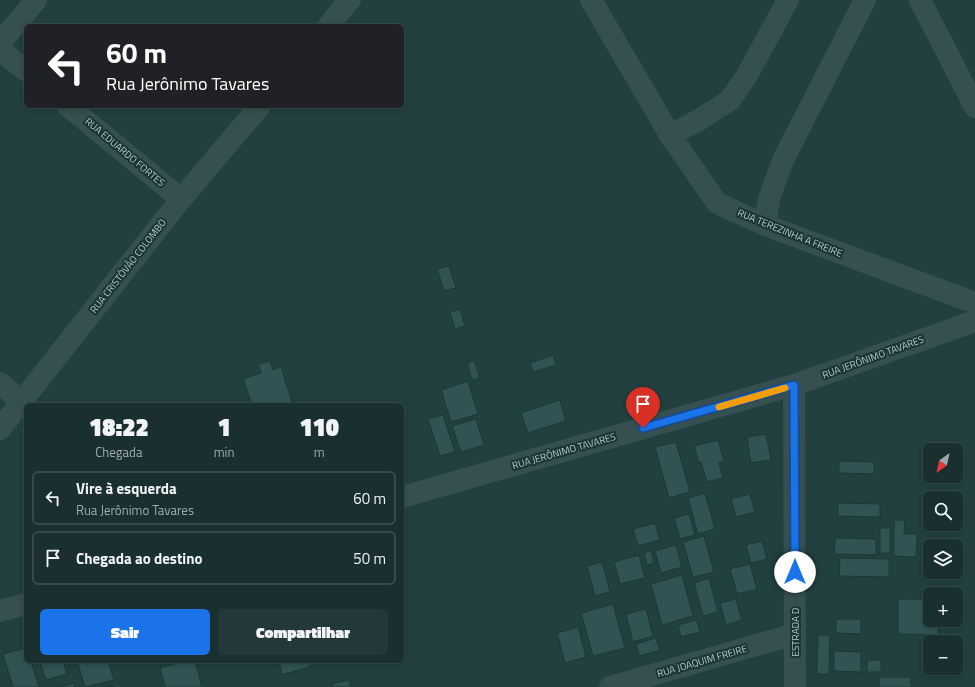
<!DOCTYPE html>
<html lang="pt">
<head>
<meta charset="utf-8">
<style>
	:root { --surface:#1a3030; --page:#233838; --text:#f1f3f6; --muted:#9fa9ab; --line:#384b4c; --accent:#1a73e8 }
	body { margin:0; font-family:"Titillium Web",sans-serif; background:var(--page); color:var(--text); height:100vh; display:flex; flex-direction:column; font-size:15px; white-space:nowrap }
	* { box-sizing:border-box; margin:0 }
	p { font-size:13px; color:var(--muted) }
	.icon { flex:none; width:22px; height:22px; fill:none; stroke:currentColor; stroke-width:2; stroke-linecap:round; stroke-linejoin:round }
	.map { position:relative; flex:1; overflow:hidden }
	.details { position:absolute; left:24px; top:403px; width:380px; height:260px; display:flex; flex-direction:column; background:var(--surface); border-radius:6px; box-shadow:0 2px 6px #0003,0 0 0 1px var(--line) }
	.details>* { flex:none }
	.banner { position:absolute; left:24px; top:24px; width:380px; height:84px; border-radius:6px; box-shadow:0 2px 6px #0003,0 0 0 1px var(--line); background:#202124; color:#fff; overflow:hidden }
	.needle { width:26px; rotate:213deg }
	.buttons { position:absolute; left:923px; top:443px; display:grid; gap:8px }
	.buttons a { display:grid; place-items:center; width:40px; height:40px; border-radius:6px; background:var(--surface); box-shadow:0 2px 6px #0003,0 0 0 1px var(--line); font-size:20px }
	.pin { position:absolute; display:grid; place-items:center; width:34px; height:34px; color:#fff; margin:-41px -17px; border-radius:50% 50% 50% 0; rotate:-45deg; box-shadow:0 0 4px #0007 }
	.pin .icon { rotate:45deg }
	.me { position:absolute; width:44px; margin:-22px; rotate:0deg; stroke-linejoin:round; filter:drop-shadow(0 0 3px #0008) }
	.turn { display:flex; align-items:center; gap:14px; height:84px; padding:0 16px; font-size:18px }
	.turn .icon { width:52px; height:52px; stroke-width:2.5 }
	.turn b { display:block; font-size:28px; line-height:34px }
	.eta { display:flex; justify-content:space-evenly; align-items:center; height:68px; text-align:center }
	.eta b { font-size:24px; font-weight:800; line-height:28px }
	.primary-button { display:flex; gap:8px; margin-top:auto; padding:8px 16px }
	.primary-button a { flex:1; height:46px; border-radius:6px; background:var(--accent); color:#fff; font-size:16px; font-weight:800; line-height:46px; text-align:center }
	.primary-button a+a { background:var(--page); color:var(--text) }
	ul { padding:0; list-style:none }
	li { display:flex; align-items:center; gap:12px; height:54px; margin:0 8px 6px; padding:0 8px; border:2px solid var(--line); border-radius:6px }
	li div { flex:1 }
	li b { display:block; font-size:15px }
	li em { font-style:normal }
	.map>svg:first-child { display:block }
</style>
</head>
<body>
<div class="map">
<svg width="975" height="687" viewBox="0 0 975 687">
	<rect width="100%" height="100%" fill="#224040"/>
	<g fill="#305454" stroke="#1d3637">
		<path d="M449 266 456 288 444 291 437 269Z"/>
		<path d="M460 309 465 326 455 329 450 312Z"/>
		<path d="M553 355 556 365 533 372 530 363Z"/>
		<path d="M270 361 273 370 281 367 293 405H252L243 379 261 373 258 364Z"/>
		<path d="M474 361 480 378 472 380 467 363Z"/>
		<path d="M468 381 478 414 451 422 441 390Z"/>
		<path d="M560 400 566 421 528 433 521 413Z"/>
		<path d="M443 415 455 452 440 456 428 419Z"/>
		<path d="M476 419 484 445 461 452 452 426Z"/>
		<path d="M766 434 771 460 751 463 747 437Z"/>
		<path d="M718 440 724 461 719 463 723 478 707 482 701 462 699 463 694 446Z"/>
		<path d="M676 442 690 492 669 498 655 447Z"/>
		<path d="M839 461 874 462V474L839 473Z"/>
		<path d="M705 493 715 529 698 534 688 498Z"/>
		<path d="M750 494 755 512 736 517 731 499Z"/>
		<path d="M838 503 880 504V517L838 516Z"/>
		<path d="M689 514 695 535 680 539 674 518Z"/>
		<path d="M894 520H905L904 534H917L916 557 894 556Z"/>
		<path d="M655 523 660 540 638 546 633 529Z"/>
		<rect x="880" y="528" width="10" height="25"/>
		<path d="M704 536 714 572 693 577 683 542Z"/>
		<path d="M835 538 876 539V555L834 554Z"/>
		<path d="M762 541 767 559 751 563 746 545Z"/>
		<path d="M676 545 682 567 661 573 655 551Z"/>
		<path d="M651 551 654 563 647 565 644 553Z"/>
		<path d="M639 555 645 578 620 584 614 562Z"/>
		<path d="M840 558 889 559V577L839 576Z"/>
		<path d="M602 562 610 592 595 596 587 566Z"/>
		<path d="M750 564 757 589 737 594 730 569Z"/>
		<path d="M682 575 693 616 662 625 651 584Z"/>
		<path d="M709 578 718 612 703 616 694 583Z"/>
		<path d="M736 599 742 620 726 625 720 603Z"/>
		<path d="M898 599H930V620H939L938 635 898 634Z"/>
		<path d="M613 604 625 648 593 656 581 613Z"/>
		<path d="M646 609 653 636 633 642 626 614Z"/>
		<path d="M836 619H861V634L836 633Z"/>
		<path d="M697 620 700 632 681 637 678 625Z"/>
		<path d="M578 627 586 657 565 663 557 633Z"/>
		<path d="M818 635H830L829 674H817Z"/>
		<path d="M656 638 660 650 639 656 636 644Z"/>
		<path d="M26 648V661H31L39 687H13L3 654Z"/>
		<path d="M834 651 861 652V672L834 671Z"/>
		<rect x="867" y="660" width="14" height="12"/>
		<path d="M40 661H63L67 674 46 680Z"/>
		<path d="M77 661H108L114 680 85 687Z"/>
		<path d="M185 661H195L202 687H165L160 668Z"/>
		<path d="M279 661H311L312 666 282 675Z"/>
		<rect x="879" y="677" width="32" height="10"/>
		<path d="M348 680 351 687H333L332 684Z"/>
		<path d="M74 683 75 687H59Z"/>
		<path d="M119 684 120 687H107Z"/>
	</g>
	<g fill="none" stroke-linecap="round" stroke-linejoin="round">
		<g stroke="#364f50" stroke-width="22">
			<path d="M591 0 670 135 717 203 765 225 975 303"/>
			<path d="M920 0 975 107"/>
			<path d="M328 26 350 0"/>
			<path d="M0 43 36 0"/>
			<path d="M0 50 26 71"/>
			<path d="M68 106 181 199"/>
			<path d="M670 135 699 120 730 100 746 77 788 0"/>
			<path d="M765 225 769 199 783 160 865 0"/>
			<path d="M0 383 22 402"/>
			<path d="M794 385 795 687"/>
			<path d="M0 429 181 199 260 106"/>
			<path d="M402 497 794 385 975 321"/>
			<path d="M0 611 26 604"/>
			<path d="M610 687 795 634"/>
		</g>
	</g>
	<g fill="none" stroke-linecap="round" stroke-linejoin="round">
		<defs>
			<path id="route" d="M643 428 794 385 795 572"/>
		</defs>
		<use href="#route" stroke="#114b97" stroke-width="10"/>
		<use href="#route" stroke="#1a73e8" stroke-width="7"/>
		<path stroke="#f59e0b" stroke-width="7" d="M719 407 785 388"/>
	</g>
	<g text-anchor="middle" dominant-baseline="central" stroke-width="4" stroke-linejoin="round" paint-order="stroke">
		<g font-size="10" fill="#b2cacb" stroke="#1b3435">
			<text transform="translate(125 152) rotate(40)">RUA EDUARDO FORTES</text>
			<text transform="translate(790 233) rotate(22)">RUA TEREZINHA A FREIRE</text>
			<text transform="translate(128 266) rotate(-52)">RUA CRISTÓVÃO COLOMBO</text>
			<text transform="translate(873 357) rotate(-20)">RUA JERÔNIMO TAVARES</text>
			<text transform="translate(564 451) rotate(-16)">RUA JERÔNIMO TAVARES</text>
			<text transform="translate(795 632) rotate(-90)">ESTRADA D</text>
			<text transform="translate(702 661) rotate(-16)">RUA JOAQUIM FREIRE</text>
		</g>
	</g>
</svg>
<div class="buttons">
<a><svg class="needle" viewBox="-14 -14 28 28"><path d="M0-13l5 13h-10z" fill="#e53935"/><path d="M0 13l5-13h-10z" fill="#9fa9ab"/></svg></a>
<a><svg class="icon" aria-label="search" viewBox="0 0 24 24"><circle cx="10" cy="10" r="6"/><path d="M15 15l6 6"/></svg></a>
<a><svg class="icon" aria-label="layers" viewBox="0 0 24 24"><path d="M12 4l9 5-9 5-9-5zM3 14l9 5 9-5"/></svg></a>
<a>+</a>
<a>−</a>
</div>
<div class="pin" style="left:643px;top:428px;background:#d93025"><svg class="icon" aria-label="arrive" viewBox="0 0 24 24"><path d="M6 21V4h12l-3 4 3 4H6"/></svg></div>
<svg class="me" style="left:795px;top:572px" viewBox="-20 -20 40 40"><circle r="19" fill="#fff"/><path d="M0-13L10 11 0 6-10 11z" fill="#1a73e8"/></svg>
<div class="banner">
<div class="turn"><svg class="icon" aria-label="left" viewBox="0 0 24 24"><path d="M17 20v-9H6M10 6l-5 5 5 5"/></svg><div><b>60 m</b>Rua Jerônimo Tavares</div></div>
</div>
<section class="details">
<div class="eta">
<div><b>18:22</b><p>Chegada</p></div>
<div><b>1</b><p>min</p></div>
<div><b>110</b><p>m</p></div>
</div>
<ul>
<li><svg class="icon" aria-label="left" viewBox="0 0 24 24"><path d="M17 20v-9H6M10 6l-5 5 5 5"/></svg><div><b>Vire à esquerda</b><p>Rua Jerônimo Tavares</p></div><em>60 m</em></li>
<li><svg class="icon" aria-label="arrive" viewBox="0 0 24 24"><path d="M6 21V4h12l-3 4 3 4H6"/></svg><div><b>Chegada ao destino</b></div><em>50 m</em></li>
</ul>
<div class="primary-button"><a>Sair</a><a>Compartilhar</a></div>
</section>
</div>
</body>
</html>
